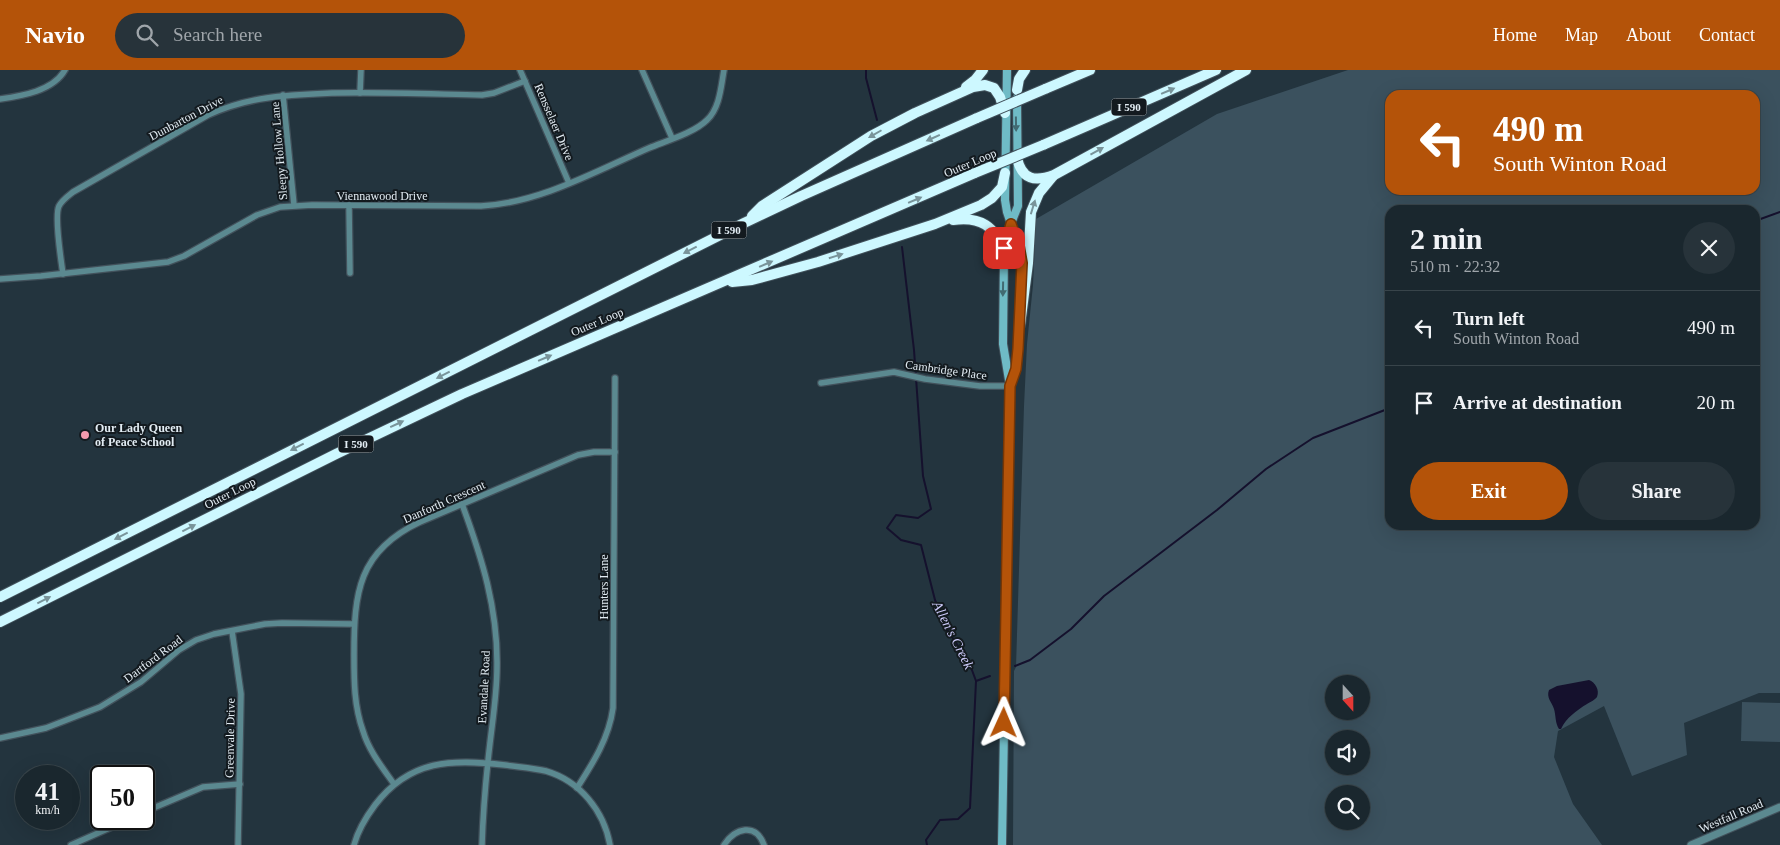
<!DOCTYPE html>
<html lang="en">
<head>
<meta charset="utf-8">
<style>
	:root { --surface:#1a272e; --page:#27333a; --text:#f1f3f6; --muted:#9fa5aa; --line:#38444a; --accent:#b45309 }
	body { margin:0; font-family:Georgia,serif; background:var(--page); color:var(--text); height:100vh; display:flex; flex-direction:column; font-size:19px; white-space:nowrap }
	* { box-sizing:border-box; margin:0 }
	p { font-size:16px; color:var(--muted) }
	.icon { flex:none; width:28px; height:28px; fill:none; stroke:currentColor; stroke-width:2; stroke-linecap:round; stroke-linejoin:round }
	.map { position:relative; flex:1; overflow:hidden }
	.drawer { position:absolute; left:1385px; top:135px; width:375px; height:325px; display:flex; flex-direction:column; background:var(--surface); border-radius:15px; box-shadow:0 5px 20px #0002,0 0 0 1px var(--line) }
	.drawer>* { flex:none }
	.banner { position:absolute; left:1385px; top:20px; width:375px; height:105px; border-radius:15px; box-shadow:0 5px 20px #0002,0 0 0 1px var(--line); background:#b45309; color:#fff; overflow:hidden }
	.needle { width:32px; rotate:159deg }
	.fabs { position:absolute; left:1325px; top:605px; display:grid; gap:10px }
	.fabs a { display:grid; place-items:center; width:45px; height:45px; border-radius:50%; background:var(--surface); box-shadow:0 5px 20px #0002,0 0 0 1px var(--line); font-size:25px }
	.speed { position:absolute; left:15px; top:695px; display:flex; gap:10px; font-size:25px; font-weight:700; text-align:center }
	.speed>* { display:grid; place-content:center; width:65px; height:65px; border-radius:50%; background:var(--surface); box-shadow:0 5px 20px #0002,0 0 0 1px var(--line); line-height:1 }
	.speed small { font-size:12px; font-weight:400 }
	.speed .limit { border:2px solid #111; border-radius:8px; background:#fff; color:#111 }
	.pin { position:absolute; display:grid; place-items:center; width:42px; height:42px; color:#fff; margin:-21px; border-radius:10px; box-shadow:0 2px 8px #0006 }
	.me { position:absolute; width:55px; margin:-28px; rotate:1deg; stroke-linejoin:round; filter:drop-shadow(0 0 4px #0008) }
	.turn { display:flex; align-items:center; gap:18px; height:105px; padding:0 25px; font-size:22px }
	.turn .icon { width:65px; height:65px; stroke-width:2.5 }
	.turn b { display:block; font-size:35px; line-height:42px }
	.round { display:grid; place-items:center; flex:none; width:52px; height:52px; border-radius:26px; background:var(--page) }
	.head { display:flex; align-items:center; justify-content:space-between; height:85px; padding:0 25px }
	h1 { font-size:30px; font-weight:800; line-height:38px }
	.action { display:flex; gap:10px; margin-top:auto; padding:10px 25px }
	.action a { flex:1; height:58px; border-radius:30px; background:var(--accent); color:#fff; font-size:20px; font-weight:800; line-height:58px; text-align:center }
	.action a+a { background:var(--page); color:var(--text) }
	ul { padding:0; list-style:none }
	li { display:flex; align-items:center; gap:15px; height:75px; padding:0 25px; border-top:1px solid var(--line) }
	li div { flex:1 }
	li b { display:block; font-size:19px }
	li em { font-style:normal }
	header { display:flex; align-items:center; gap:30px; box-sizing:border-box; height:70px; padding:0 25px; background:var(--accent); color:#fff }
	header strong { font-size:24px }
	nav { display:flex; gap:28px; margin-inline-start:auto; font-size:18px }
	.search { width:350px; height:45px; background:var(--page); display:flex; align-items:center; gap:12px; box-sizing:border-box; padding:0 18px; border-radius:28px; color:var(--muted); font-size:19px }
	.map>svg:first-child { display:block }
</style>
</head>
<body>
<header>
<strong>Navio</strong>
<div class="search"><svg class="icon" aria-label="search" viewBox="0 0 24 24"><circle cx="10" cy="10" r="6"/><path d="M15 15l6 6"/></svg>Search here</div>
<nav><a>Home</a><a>Map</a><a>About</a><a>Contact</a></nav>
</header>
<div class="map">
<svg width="1780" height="775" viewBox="0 0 1780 775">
	<rect width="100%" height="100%" fill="#23343e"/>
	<g fill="#3b515e" fill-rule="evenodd">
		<path d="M1348 0H1780V623H1759L1684 653 1687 685 1632 706 1604 636 1558 661 1554 687 1573 734 1602 775H1013L1014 601 1016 597 1024 336 1027 274 1033 215 1036 149 1217 44ZM1390 25H1755V120H1390ZM1390 140H1755V455H1390ZM1334 614H1361V641H1334ZM1334 669H1361V696H1334ZM1334 724H1361V751H1334Z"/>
		<path d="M1742 632 1780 633V672L1741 671Z"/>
	</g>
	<path fill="#15112d" d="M1589 610C1595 612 1600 620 1597 627 1595 630 1590 632 1587 634 1577 640 1566 648 1561 659H1559C1555 653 1556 646 1554 639 1552 632 1546 628 1549 620L1557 616Z"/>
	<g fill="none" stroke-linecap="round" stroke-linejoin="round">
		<g stroke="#15112d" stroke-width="2">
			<path d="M866 0V8L877 50"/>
			<path d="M1755 151 1780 142"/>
			<path d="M902 177 914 280 923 406 931 439 918 448 896 445 887 458 901 470 921 475 935 530 948 561 969 592 976 611 970 738 958 749 940 750 926 770 927 775"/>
			<path d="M1015 596 1030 590 1071 559 1104 526 1217 440 1266 399 1313 368 1390 338"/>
			<path d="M976 611 990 606"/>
		</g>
		<defs>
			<g id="minor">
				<path d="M520 0 569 113"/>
				<path d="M642 0 672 68"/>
				<path d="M360 23 361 0"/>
				<path d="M283 25 294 135"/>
				<path d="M0 29C22 26 53 21 65 0"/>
				<path d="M349 135 350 203"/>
				<path d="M63 204C61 190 54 146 59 136 62 130 68 126 73 122L208 45C250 26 287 25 332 23 382 22 432 24 482 25L494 23 525 11"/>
				<path d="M0 209 41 206 168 192 184 186 257 145 280 137 312 135 481 136C540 133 596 101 649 78 666 71 694 63 707 50 720 38 721 16 724 0"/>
				<path d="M821 313 894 302 925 309 980 316H1010"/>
				<path d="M462 434C482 488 498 539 497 597 497 622 493 648 490 673 486 707 483 741 482 775"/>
				<path d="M232 561 241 624 238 775"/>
				<path d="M0 668 46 658 100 637 141 612 179 580 196 570 214 564 265 554 282 553 354 554"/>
				<path d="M394 714C382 697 369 681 363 661 354 636 354 611 354 585 354 523 358 481 420 452L578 385 594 382H615"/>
				<path d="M577 718C593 693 609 668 613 638L615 308"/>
				<path d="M144 742 203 717 240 714"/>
				<path d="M71 775 130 749"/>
				<path d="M354 775C358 760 366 747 375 735 410 689 452 689 505 695 519 697 533 698 546 701 580 711 604 741 610 775"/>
				<path d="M724 775C735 758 756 752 764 775"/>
			</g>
			<path id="tertiary" d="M1691 775 1780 737"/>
			<g id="secondary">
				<path d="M1007 0 1005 130 1007 142 1021 183V215"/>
				<path d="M1010 316 1017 292 1020 252"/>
				<path d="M1002 775 1010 316 1003 274 1004 183 1005 168 1018 136 1017 28"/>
			</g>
			<g id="motorway">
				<path d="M966 17 975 10 983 0"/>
				<path d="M1045 19 1090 0"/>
				<path d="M1017 20 1019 9 1025 0"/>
				<path d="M1043 75 1216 0"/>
				<path d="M1017 88C1022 110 1035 112 1054 105L1246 0"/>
				<path d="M752 146 762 136 871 66 915 43 973 17 985 15 994 18 1000 27 1005 43"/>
				<path d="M953 150C980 146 996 156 1004 183"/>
				<path d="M732 212 752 210 818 192 935 154 981 135 992 128 1002 117 1005 103"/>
				<path d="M1020 255 1028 193 1031 142 1039 123 1053 106"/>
				<path d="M0 527 744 153 801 126 977 48"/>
				<path d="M0 552 336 384 462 324 975 103"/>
			</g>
		</defs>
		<use href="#minor" stroke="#42515b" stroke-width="8"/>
		<use href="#tertiary" stroke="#42515b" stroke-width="9"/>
		<use href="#secondary" stroke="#42515b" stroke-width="10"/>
		<use href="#motorway" stroke="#42515b" stroke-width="12"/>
		<use href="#minor" stroke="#5b8990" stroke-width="5.5"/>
		<use href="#tertiary" stroke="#5b8990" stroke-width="7"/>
		<use href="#secondary" stroke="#6fbbc6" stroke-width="8"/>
		<use href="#motorway" stroke="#cdf8ff" stroke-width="10"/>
		<defs>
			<g id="motorway-bridge">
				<path d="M977 48 1045 19"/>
				<path d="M975 103 1043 75"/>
			</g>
		</defs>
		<use href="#motorway-bridge" stroke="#42515b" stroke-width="12" stroke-linecap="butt"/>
		<use href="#motorway-bridge" stroke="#cdf8ff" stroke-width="10"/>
	</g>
	<defs><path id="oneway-solid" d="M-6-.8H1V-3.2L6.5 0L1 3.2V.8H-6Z" transform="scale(1.25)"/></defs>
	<g fill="#79949a">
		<use href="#oneway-solid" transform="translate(1168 21) rotate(-23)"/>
		<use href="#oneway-solid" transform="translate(875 64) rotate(150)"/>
		<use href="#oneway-solid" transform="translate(933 68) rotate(156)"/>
		<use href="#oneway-solid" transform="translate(1097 81) rotate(-29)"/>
		<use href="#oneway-solid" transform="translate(915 130) rotate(-23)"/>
		<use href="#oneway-solid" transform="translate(1033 137) rotate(-73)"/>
		<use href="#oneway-solid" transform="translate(690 180) rotate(153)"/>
		<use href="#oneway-solid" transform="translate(836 186) rotate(-17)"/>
		<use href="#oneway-solid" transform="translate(766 194) rotate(-23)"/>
		<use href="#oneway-solid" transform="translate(545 288) rotate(-23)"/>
		<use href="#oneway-solid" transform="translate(443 305) rotate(153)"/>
		<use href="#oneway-solid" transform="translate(397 354) rotate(-25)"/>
		<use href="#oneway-solid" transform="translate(297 377) rotate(153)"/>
		<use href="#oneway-solid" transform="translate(189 458) rotate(-27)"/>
		<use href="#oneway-solid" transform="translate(121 466) rotate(153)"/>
		<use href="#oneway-solid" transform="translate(44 530) rotate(-27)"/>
	</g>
	<g fill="#416a72">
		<use href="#oneway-solid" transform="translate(1016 54) rotate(89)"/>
		<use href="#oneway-solid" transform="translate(1003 219) rotate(91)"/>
	</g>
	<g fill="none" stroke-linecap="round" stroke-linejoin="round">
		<defs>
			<path id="route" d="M1004 178 1011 154 1019 176 1022 193 1018 279 1016 299 1010 316 1004 653"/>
		</defs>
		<use href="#route" stroke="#753606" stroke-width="12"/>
		<use href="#route" stroke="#b45309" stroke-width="9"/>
	</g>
	<circle fill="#f29aad" stroke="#131a1f" stroke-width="2" cx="85" cy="365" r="5"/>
	<g text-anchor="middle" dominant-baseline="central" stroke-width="4" stroke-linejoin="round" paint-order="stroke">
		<g fill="#131a1f" stroke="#a4adb3" stroke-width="1">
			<rect x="1111.5" y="28.5" width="35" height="17" rx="4"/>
			<rect x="711.5" y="151.5" width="35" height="17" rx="4"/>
			<rect x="338.5" y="365.5" width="35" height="17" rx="4"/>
		</g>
		<g font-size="11" font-weight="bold" fill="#e2ecf3">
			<text x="1129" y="37">I 590</text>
			<text x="729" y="160">I 590</text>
			<text x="356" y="374">I 590</text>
		</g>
		<g font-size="12" fill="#e2ecf3" stroke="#131a1f">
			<text transform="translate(186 48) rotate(-28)">Dunbarton Drive</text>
			<text transform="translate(554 52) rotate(67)">Rensselaer Drive</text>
			<text transform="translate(279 81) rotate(-95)">Sleepy Hollow Lane</text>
			<text transform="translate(970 93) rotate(-23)">Outer Loop</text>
			<text x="382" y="126">Viennawood Drive</text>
			<text transform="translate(597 252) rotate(-23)">Outer Loop</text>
			<text transform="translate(946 300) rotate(8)">Cambridge Place</text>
			<text transform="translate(230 423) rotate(-27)">Outer Loop</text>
			<text transform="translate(444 432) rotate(-24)">Danforth Crescent</text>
			<text transform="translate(604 517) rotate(-90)">Hunters Lane</text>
			<text transform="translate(153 589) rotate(-37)">Dartford Road</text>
			<text transform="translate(484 617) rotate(-87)">Evandale Road</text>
			<text transform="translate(230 668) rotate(-89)">Greenvale Drive</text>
			<text transform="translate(1731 746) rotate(-23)">Westfall Road</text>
		</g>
		<g font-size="12" font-weight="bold" fill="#e2ecf3" stroke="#131a1f" text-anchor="start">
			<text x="95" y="358">Our Lady Queen<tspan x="95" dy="14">of Peace School</tspan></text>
		</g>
		<g font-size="14" font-style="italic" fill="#d0cefe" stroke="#131a1f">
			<text transform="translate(953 565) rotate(63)">Allen's Creek</text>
		</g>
	</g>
</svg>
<div class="fabs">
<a><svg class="needle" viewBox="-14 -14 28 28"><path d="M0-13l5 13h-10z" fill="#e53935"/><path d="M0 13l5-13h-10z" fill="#9fa5aa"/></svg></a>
<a><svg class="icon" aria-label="sound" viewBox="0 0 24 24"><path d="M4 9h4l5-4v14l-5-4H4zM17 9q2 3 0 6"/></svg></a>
<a><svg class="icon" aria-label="search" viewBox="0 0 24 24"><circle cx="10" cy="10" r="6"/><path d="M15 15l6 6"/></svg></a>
</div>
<div class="speed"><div>41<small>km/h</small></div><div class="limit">50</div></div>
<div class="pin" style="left:1004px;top:178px;background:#d93025"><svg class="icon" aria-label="arrive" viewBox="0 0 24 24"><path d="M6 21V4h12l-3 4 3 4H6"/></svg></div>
<svg class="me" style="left:1004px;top:653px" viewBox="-20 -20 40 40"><path d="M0-17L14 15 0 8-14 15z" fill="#b45309" stroke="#fff" stroke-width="4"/></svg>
<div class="banner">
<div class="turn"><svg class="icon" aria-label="left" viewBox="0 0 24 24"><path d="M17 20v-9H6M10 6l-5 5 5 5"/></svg><div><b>490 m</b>South Winton Road</div></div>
</div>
<section class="drawer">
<div class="head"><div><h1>2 min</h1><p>510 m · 22:32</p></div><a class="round"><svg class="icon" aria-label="close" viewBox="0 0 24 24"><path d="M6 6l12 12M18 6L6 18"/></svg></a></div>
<ul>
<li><svg class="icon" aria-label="left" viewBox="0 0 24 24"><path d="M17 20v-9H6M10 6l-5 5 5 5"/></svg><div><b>Turn left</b><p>South Winton Road</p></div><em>490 m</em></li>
<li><svg class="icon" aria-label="arrive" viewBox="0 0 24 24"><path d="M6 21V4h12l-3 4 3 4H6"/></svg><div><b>Arrive at destination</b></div><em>20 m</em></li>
</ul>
<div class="action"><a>Exit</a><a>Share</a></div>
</section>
</div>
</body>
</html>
